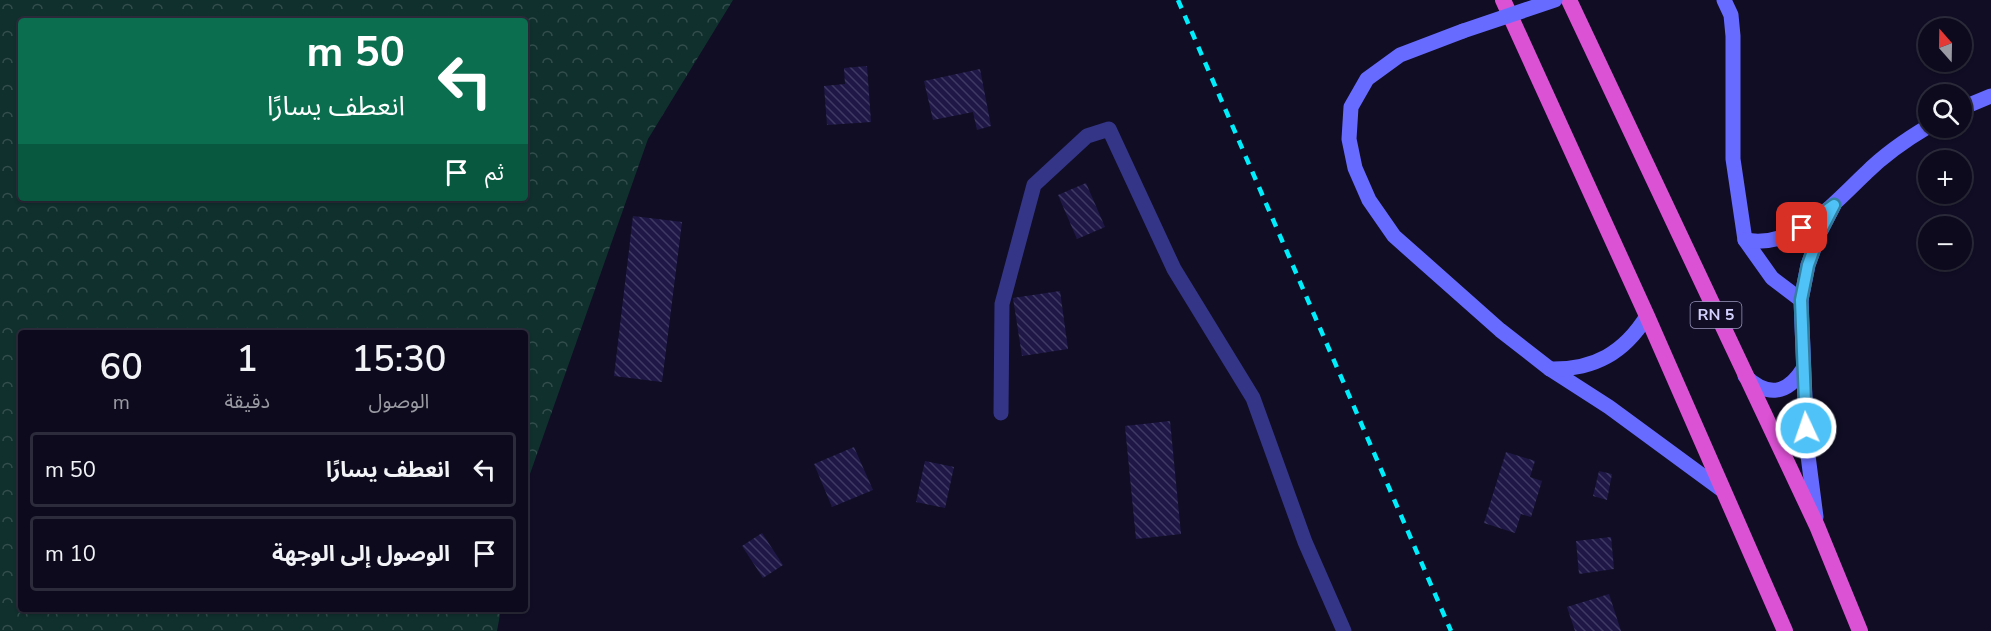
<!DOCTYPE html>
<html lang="ar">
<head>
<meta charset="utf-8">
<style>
	:root { --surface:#0c0a1c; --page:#151325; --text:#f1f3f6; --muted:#9a9aa3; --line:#2c2b3b }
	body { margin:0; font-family:"Nunito Sans","Noto Sans Arabic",sans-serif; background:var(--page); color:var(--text); direction:rtl; height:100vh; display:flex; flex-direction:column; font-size:22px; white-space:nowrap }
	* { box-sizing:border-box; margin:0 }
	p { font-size:20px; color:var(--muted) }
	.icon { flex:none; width:33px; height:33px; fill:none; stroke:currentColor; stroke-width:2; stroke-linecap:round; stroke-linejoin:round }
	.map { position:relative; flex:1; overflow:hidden; direction:ltr }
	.drawer { position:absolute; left:18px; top:330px; width:510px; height:282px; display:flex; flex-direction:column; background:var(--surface); border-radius:6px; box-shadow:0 2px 4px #0004,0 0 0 2px var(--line); direction:rtl }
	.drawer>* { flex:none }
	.guide { position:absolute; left:18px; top:18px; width:510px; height:183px; border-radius:6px; box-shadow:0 2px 4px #0004,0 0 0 2px var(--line); direction:rtl; background:#0b6e4f; color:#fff; overflow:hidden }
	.needle { width:39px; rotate:340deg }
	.tools { position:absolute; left:1918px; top:18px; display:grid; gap:12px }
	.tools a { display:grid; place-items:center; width:54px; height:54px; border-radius:50%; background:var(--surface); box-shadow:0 2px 4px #0004,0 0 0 2px var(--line); font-size:30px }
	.pin { position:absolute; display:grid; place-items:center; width:51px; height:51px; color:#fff; margin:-26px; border-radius:12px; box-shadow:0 3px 9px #0006 }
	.me { position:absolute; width:66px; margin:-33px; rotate:357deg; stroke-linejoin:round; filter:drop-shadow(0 0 4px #0008) }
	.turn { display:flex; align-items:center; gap:21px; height:126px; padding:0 24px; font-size:27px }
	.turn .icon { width:78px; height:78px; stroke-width:2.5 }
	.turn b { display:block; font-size:42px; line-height:51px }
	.then { display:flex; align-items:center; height:57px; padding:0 24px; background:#0003; gap:12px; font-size:22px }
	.eta { display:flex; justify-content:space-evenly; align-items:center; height:102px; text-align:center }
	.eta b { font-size:36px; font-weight:600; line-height:42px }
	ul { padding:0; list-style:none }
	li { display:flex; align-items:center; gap:18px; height:75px; margin:0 12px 9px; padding:0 12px; border:3px solid var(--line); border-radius:6px }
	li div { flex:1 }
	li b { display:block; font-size:22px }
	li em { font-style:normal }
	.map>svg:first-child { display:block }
</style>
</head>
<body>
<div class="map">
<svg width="1991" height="631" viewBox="0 0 1991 631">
	<defs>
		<pattern id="forest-crowns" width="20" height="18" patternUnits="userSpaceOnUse" patternTransform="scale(1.5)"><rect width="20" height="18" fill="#10302d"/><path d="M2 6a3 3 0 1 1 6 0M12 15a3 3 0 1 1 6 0" fill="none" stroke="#324d4c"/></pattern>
		<pattern id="building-back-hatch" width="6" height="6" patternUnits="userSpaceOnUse" patternTransform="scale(1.5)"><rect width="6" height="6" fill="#1f1847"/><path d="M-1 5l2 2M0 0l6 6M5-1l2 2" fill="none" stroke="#3f3963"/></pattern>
	</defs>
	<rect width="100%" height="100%" fill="#100d25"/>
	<path fill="url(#forest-crowns)" fill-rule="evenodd" d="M0 0H733L648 139 525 488V333H21V609H501L497 631H0ZM21 21H525V198H21Z"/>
	<g fill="url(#building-back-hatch)">
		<path d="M867 66 871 122 827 125 824 86 845 84 844 68Z"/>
		<path d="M980 69 991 126 977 130 973 112 933 120 924 81Z"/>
		<path d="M1086 183 1105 227 1077 239 1058 195Z"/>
		<path d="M633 216 682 222 662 382 614 376Z"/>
		<path d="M1060 291 1068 349 1022 356 1013 298Z"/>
		<path d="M1170 421 1181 534 1136 539 1125 426Z"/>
		<path d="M854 447 873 490 832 507 814 464Z"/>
		<path d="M1506 452 1535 461 1530 477 1542 481 1531 517 1521 514 1515 533 1484 523Z"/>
		<path d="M925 461 954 467 945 508 916 502Z"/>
		<path d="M1599 471 1612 474 1607 500 1593 496Z"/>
		<path d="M762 533 783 565 763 578 742 546Z"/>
		<path d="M1611 537 1614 569 1579 574 1576 541Z"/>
		<path d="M1609 594 1621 631H1575L1567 607Z"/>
	</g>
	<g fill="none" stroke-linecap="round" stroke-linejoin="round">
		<path stroke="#353587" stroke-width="15" d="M1001 413 1002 304 1034 185 1087 136 1109 129 1174 269 1253 398 1305 542 1344 631"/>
		<g stroke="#686bff" stroke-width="15">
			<path d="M1724 0 1731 15 1733 36V159L1745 240 1772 278 1801 300"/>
			<path d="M1463 31 1400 55 1367 79 1351 107 1349 139 1355 168 1369 200 1394 236 1500 330 1550 369 1609 407 1722 490"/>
			<path d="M1962 108 1991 96"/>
			<path d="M1745 240C1796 249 1833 204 1866 173 1884 155 1907 139 1929 126"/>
			<path d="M1550 369C1594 370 1624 353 1647 316"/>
			<path d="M1745 376C1767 397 1787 395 1803 369"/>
			<path d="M1816 517 1807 448 1801 300 1808 265 1820 232 1834 205"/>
		</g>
		<g stroke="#dc52d4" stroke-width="16">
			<path d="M1503 0 1647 316 1785 631"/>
			<path d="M1569 0 1817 526 1860 631"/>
		</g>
		<path stroke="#00edfc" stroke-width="4.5" stroke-dasharray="9 8" stroke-linecap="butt" d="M1178 0 1451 631"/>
		<path stroke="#686bff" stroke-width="15" d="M1463 31 1555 0"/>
	</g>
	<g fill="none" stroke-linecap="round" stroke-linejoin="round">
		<defs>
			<path id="route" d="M1802 228 1834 205 1820 232 1808 265 1801 300 1806 428"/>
		</defs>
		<use href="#route" stroke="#337fa1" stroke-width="15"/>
		<use href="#route" stroke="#4fc3f7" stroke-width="10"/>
	</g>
	<g text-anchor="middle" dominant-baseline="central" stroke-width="6" stroke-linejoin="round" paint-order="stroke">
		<rect fill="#100d25" stroke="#9996be" stroke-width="1.5" x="1690.5" y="302" width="51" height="26" rx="4.5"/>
		<g font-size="16" font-weight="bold" fill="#d4d1ff">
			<text x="1716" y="315">RN 5</text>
		</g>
	</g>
</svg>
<div class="tools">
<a><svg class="needle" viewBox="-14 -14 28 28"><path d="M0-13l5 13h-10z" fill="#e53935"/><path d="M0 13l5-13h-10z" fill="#9a9aa3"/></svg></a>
<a><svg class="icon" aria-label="search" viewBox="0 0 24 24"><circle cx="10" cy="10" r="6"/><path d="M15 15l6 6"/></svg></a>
<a>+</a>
<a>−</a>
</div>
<div class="pin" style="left:1802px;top:228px;background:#d93025"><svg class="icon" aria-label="arrive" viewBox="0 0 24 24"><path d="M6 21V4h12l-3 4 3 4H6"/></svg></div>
<svg class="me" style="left:1806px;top:428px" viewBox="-20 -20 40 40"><circle r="17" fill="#4fc3f7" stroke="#fff" stroke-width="3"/><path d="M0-11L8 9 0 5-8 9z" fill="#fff"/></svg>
<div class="guide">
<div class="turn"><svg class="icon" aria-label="left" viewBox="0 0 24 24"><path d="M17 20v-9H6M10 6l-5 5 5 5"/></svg><div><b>50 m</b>انعطف يسارًا</div></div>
<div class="then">ثم<svg class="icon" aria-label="arrive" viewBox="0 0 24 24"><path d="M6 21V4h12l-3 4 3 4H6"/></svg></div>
</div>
<section class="drawer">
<div class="eta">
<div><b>15:30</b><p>الوصول</p></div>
<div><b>1</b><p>دقيقة</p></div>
<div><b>60</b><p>m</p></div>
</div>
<ul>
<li><svg class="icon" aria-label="left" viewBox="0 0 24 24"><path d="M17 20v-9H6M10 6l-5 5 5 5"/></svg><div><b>انعطف يسارًا</b></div><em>50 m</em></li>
<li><svg class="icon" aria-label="arrive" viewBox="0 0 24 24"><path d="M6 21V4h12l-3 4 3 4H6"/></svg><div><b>الوصول إلى الوجهة</b></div><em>10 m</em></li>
</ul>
</section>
</div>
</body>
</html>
